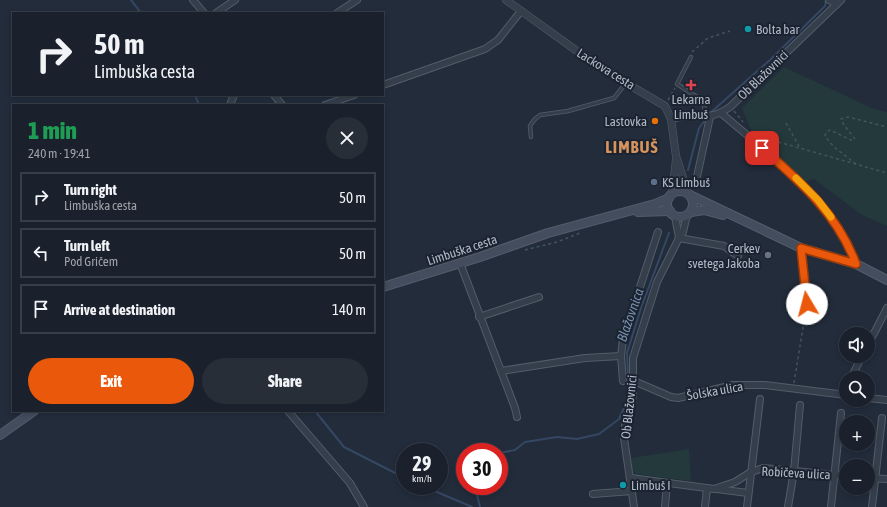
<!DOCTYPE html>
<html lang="en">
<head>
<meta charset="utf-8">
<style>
	:root { --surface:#1a212c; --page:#272e38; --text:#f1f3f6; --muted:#9fa3a9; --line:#383e48; --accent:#ea580c }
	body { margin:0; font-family:"Asap Condensed",sans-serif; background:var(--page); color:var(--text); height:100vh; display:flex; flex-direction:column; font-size:15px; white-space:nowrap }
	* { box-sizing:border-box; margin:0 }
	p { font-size:13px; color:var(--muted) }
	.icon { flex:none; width:22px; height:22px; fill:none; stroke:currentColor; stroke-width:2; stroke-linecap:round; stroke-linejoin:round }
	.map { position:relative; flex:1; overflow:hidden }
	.drawer { position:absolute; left:12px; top:104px; width:372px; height:308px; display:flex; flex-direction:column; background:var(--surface); border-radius:0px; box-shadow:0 2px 6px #0003,0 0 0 1px var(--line) }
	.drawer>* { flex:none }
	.guide { position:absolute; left:12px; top:12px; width:372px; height:84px; border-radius:0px; box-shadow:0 2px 6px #0003,0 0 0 1px var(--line); background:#1a212c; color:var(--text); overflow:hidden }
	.tools { position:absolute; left:839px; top:327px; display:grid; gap:8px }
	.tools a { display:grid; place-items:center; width:36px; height:36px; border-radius:50%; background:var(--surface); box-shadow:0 2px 6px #0003,0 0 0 1px var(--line); font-size:20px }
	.speed { position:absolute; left:396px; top:443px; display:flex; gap:8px; font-size:20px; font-weight:700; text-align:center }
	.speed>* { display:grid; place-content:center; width:52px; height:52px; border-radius:50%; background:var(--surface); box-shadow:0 2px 6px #0003,0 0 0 1px var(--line); line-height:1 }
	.speed small { font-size:10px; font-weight:400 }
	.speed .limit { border:6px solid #d22; background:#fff; color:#111 }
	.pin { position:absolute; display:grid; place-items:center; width:34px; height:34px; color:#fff; margin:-17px; border-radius:8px; box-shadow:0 2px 6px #0006 }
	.me { position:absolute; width:44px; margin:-22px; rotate:352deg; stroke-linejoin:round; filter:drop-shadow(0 0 3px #0008) }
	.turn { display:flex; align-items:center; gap:14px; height:84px; padding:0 16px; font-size:18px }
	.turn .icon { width:52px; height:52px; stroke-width:2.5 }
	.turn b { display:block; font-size:28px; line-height:34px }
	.round { display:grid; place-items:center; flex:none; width:42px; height:42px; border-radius:21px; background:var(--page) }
	.summary { display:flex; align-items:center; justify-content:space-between; height:68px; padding:0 16px }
	h1 { font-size:24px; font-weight:800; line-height:30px; color:#1e9e55 }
	.action { display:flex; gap:8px; margin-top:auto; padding:8px 16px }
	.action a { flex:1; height:46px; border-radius:24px; background:var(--accent); color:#fff; font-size:16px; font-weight:800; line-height:46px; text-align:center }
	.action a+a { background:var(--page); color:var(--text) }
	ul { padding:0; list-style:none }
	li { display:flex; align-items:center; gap:12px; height:50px; margin:0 8px 6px; padding:0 8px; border:2px solid var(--line); border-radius:0px }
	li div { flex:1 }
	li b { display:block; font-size:15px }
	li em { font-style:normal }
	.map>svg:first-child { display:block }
</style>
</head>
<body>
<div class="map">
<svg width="887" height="507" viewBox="0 0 887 507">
	<rect width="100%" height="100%" fill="#222c3b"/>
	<g fill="#24393c">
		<path d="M784 67 874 109 887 112V226L862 215 814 179 803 182 756 142 742 108Z"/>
		<path d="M689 449 691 481 636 474 632 469 631 458Z"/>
	</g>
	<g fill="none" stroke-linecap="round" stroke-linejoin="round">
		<g stroke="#354763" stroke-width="2">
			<path d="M131 0 141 13"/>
			<path d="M195 95 199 105"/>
			<path d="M709 114 771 59 825 6 826 0"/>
			<path d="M688 170 699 128 707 118"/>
			<path d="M315 411 344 447 405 478"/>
			<path d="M499 453 515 450 525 442 557 437 577 439 599 434 619 419 629 397 627 353 641 308 669 233"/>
			<path d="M423 486 472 507"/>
			<path d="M475 486 480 507"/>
		</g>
		<defs>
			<g id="service">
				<path d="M691 57 677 84 703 101 706 116"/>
				<path d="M531 137 530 126 534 120 540 115 568 111 614 98 626 83"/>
			</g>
			<g id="minor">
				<path d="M193 0 204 13"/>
				<path d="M829 0 837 4"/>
				<path d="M216 13 235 0"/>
				<path d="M337 13 357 0"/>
				<path d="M383 85 485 49 498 40 521 11"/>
				<path d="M274 95 282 105"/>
				<path d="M230 105 234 95"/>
				<path d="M325 105 354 95"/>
				<path d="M721 113C772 157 832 199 856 264"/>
				<path d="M671 119C695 111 705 124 730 107L841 0"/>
				<path d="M696 181 710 117"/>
				<path d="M687 215 683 232 679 238 724 246 738 256"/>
				<path d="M801 248 807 304"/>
				<path d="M460 263 515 408 517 417"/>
				<path d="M479 317 539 297"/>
				<path d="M868 345 887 308"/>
				<path d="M501 371 585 358 621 356"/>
				<path d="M851 378 862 356"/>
				<path d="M623 381 621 356 623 339 658 232"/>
				<path d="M634 381 671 397 678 398 733 385H765L846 395"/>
				<path d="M868 398 887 400"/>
				<path d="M288 411 350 483 364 507"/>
				<path d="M631 478 714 489 735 482 751 472 763 468 846 476"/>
				<path d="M868 478 887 479"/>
				<path d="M717 489 748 493"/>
				<path d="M593 494 632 491"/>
				<path d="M634 507 624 438 625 425 633 396V358L657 282 679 238 675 216"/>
				<path d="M665 507 667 483"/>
				<path d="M705 507 707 488"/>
				<path d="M747 507 760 399"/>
				<path d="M788 507 794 471 800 405"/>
				<path d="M831 507 841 413"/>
				<path d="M872 507 882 418"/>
			</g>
			<g id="tertiary">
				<path d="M506 0 577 51 626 83 665 106 671 119 676 156 688 194"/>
				<path d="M672 195 676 160"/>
			</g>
			<g id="secondary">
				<circle cx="680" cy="204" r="13"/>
				<path d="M690 195 801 248 856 264 887 280"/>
				<path d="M638 212 670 211"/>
				<path d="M691 212 704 210 723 215"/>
				<path d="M383 287 480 257 548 233 655 204 669 198"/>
				<path d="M0 435 34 411"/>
			</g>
		</defs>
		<use href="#service" stroke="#545c69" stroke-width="4.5"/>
		<use href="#minor" stroke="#545c69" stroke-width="8"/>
		<use href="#tertiary" stroke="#545c69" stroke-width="8"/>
		<use href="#secondary" stroke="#545c69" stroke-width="10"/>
		<g stroke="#415659" stroke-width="1.5" stroke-dasharray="3 3" stroke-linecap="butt">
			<path d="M692 52 708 38 730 31"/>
			<path d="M668 100 675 88"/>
			<path d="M734 111 743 122"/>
			<path d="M786 123 800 148"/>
			<path d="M761 137 887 173"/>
			<path d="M856 164 834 147 825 136 826 132 830 130 851 140 855 139 844 125 841 119 848 117 887 127"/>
			<path d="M525 250 557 242 580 233"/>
			<path d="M794 383 806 309"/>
		</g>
		<use href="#service" stroke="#353e4b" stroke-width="3"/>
		<use href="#minor" stroke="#353e4b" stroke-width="6"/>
		<use href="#tertiary" stroke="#353e4b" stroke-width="7"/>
		<use href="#secondary" stroke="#434d5e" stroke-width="8"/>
	</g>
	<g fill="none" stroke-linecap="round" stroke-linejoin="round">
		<defs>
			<path id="route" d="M762 148C801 182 838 215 856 264L801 248 807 304"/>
		</defs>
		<use href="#route" stroke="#983908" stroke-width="10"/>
		<use href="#route" stroke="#ea580c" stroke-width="7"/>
		<path stroke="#f59e0b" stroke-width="7" d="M796 178 818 200 831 217"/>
	</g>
	<g fill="#0f9aa8" stroke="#1b2330" stroke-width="1.5">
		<circle cx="748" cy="29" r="4"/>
		<circle cx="623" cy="485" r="4"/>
	</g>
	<path fill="#e0444e" stroke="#1b2330" stroke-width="1.5" d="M689 79h4v4h4v4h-4v4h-4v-4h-4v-4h4z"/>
	<circle fill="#e8710a" stroke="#1b2330" stroke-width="1.5" cx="655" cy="121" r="4"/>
	<circle fill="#5c6f8a" stroke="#1b2330" stroke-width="1.5" cx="654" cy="182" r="4"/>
	<circle fill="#6b7280" stroke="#1b2330" stroke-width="1.5" cx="768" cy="255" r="4"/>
	<g text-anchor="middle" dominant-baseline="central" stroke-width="4" stroke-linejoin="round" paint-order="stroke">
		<g font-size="13" fill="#b1b9c7" stroke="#1b2330" text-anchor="start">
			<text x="756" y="29">Bolta bar</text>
			<text x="691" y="99" text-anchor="middle">Lekarna<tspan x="691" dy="15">Limbuš</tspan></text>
			<text x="647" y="121" text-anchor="end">Lastovka</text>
			<text x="662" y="182">KS Limbuš</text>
			<text x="760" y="248" text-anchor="end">Cerkev<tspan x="760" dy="15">svetega Jakoba</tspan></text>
			<text x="631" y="485">Limbuš I</text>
		</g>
		<g font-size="13" fill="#b1b9c7" stroke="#1b2330">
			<text transform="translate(606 69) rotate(32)">Lackova cesta</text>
			<text transform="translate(763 75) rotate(-44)">Ob Blažovnici</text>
			<text transform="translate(462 250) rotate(-18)">Limbuška cesta</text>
			<text transform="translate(715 391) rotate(-10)">Šolska ulica</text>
			<text transform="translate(629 407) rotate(-84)">Ob Blažovnici</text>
			<text transform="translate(796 473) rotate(3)">Robičeva ulica</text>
		</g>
		<g font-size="14" font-style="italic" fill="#788fb0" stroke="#1b2330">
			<text transform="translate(630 315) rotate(-71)">Blažovnica</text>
		</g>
		<g font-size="17" font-weight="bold" letter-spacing="1" fill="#d5935d" stroke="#1b2330">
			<text x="632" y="147">LIMBUŠ</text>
		</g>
	</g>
</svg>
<div class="tools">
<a><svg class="icon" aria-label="sound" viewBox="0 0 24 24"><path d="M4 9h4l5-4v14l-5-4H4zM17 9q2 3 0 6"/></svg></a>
<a><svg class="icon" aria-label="search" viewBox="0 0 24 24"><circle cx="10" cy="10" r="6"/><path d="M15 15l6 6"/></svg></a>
<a>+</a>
<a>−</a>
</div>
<div class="speed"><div>29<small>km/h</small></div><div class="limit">30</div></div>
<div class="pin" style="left:762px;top:148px;background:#d93025"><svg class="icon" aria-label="arrive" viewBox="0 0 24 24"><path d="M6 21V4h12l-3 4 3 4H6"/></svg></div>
<svg class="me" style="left:807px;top:304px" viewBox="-20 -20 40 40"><circle r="19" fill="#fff"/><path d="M0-13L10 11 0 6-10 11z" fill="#ea580c"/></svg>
<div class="guide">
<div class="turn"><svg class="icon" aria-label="right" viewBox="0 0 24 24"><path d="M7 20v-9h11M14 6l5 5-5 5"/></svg><div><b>50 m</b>Limbuška cesta</div></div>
</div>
<section class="drawer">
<div class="summary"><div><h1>1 min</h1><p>240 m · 19:41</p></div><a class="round"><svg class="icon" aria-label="close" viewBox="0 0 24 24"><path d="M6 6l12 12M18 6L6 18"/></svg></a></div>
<ul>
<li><svg class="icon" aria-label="right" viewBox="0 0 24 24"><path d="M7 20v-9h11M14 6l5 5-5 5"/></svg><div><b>Turn right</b><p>Limbuška cesta</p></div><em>50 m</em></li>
<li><svg class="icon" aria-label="left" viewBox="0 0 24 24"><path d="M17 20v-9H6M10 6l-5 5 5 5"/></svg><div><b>Turn left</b><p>Pod Gričem</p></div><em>50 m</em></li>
<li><svg class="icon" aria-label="arrive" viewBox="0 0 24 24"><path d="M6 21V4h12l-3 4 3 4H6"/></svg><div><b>Arrive at destination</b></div><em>140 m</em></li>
</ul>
<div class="action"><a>Exit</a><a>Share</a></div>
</section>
</div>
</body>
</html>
